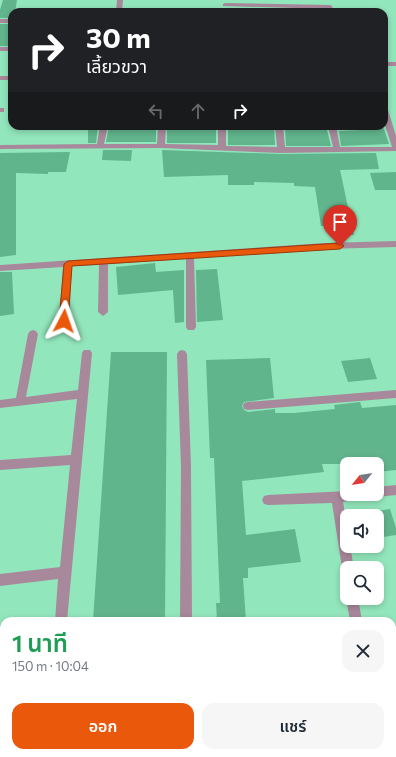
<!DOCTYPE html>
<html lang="th">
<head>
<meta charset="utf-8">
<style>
	:root { --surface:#fff; --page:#f6f6f7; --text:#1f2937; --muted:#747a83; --accent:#ea580c }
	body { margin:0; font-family:Commissioner,"Noto Sans Thai",sans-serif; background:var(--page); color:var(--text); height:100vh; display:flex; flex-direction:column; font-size:15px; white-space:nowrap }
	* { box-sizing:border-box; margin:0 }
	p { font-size:13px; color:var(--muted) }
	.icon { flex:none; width:22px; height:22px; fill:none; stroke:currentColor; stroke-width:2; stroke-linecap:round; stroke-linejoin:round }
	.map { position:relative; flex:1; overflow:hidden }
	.details { position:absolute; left:0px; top:617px; width:396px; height:140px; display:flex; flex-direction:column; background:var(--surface); border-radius:12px 12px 0 0; box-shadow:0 2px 6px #0003 }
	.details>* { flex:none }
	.hud { position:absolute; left:8px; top:8px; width:380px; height:122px; border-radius:12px; box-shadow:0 2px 6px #0003; background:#202124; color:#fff; overflow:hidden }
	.needle { width:26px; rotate:240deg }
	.tools { position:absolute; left:340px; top:457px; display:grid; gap:8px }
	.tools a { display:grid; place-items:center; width:44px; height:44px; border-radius:8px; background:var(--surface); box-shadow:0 2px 6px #0003; font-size:20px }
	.pin { position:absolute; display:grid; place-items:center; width:34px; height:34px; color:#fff; margin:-41px -17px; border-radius:50% 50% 50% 0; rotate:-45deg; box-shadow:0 0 4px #0007 }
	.pin .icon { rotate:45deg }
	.me { position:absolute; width:44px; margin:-22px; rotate:4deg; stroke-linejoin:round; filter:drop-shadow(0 0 3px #0008) }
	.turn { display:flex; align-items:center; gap:14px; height:84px; padding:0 12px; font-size:18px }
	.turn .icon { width:52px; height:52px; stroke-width:2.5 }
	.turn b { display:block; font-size:28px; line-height:34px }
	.lanes { display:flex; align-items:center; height:38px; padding:0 12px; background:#0003; justify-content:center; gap:20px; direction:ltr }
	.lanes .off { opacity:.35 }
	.round { display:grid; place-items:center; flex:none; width:42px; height:42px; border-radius:12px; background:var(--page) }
	.summary { display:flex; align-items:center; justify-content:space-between; height:68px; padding:0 12px }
	h1 { font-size:24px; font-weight:600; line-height:30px; color:#1e9e55 }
	.button { display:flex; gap:8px; margin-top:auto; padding:8px 12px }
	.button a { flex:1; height:46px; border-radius:12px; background:var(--accent); color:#fff; font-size:16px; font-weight:600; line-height:46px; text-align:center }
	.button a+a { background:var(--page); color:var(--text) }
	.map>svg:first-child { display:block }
</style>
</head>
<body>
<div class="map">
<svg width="396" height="757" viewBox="0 0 396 757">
	<rect width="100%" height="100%" fill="#92e6bc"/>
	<g fill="#61b58d">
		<path d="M3 0H17L15 12H12V18H0V10Z"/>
		<path d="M0 24H12L8 46H0Z"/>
		<path d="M88 126H98L96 143H88Z"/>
		<path d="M109 126H156V142H106Z"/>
		<rect x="167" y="126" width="49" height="17"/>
		<path d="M228 126H274L275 145H228Z"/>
		<path d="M285 126H326L331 146H286Z"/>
		<path d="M363 126H383L389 144 341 146 339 131 362 130Z"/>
		<path d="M103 150H132L131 161 102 160Z"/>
		<path d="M162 150 281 154 376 153 379 169 340 170 354 235H335L333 226H321L315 187 294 186V183L254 182V185H228V175L164 177Z"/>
		<path d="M70 152 66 172H48V174L16 173V255L0 257V153Z"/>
		<path d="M396 172V190H375L370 173Z"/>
		<path d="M155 263 156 272 184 270V322L175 323 173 290 118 295 116 267Z"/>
		<path d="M217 269 223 320 197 322 196 270Z"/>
		<path d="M0 272H12L14 314 0 316Z"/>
		<path d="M111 352H167L165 621H93Z"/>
		<path d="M270 358 274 398 244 402 242 406 244 410 248 412 275 409V413H294L335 409 334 405 360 402 362 408 396 405V470L377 472V464H322L324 472 242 481 246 535 295 529 301 562 248 568V578H243L246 621H217L216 603H220L214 458H210L206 360Z"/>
		<path d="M370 358 377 379 348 382 341 361Z"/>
		<path d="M390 509 396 528V535L377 538V511Z"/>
	</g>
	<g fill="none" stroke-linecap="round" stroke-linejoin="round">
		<g fill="#a8889b" fill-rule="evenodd">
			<path d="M117 0H123L122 12H116Z"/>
			<path d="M225 3 330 5 333 7 330 9 223 6V4Z"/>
			<rect x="0" y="19" width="12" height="4"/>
			<rect x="0" y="47" width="12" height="4"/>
			<rect x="384" y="62" width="12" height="4"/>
			<rect x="0" y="76" width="12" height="4"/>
			<rect x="0" y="108" width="4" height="4"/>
			<path d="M384 108 388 110 396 136V151L281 153 161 148 0 149V145L97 144 100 126H108L104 144H157L158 126H166L165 144 218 145V126H226V146L277 147 275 126H283L285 147H333L328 126H336L340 147H392L384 122Z"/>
			<path d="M396 241V247L325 249 194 258 196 327 194 330H188L186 327V259L108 264V312L103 316 98 312 99 265 72 266 69 321 67 324H61L59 321 63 267 0 271V265L325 243Z"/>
			<path d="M33 330 36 331 38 334 26 397 78 390 82 353 84 350H90L92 353 67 621H55L58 579 0 586V574L60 567 70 465 0 470V460L71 455 77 399 0 408V400L16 398 28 334 30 331Z"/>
			<path d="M182 350 185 351 187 354 191 467 192 621H180L181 467 177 354 179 351Z"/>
			<path d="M396 390V398L248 410 244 409 243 406 244 403 248 402Z"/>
			<path d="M396 485V495L377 497 372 494H377V487Z"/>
			<path d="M347 491V494H371L369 498 343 502 347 525V546H350L354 568H347V574L344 572 342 568 332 503 268 505 264 504 262 500 264 496 268 495Z"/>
			<path d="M347 595V598H358L362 621H350L346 598Z"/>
			<rect x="45" y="753" width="14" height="4"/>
		</g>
	</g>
	<path fill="#ea580c" stroke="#983908" d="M340 243 344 246 340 249 72 266 68 321 64 325 59 321 64 264 68 261Z"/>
</svg>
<div class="tools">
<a><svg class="needle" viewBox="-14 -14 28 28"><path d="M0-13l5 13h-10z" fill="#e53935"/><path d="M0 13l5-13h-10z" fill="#747a83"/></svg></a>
<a><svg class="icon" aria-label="sound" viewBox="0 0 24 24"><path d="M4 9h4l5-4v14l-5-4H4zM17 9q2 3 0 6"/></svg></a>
<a><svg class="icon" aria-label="search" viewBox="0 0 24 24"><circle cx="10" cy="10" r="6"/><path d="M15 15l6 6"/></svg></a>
</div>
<div class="pin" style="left:340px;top:246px;background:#d93025"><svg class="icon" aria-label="arrive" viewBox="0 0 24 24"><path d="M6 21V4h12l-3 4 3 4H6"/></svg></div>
<svg class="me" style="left:64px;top:321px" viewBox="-20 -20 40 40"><path d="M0-17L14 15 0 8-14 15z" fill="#ea580c" stroke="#fff" stroke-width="4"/></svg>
<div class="hud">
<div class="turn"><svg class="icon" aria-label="right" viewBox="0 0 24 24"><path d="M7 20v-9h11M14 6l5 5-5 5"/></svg><div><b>30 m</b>เลี้ยวขวา</div></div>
<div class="lanes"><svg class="icon off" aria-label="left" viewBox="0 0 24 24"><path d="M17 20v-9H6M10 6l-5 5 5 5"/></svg><svg class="icon off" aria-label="ahead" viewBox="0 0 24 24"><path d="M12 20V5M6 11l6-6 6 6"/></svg><svg class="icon" aria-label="right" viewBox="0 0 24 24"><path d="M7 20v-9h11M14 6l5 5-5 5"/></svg></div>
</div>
<section class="details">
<div class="summary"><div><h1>1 นาที</h1><p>150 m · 10:04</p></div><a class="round"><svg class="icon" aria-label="close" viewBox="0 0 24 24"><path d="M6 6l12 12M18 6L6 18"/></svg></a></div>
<div class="button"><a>ออก</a><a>แชร์</a></div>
</section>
</div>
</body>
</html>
